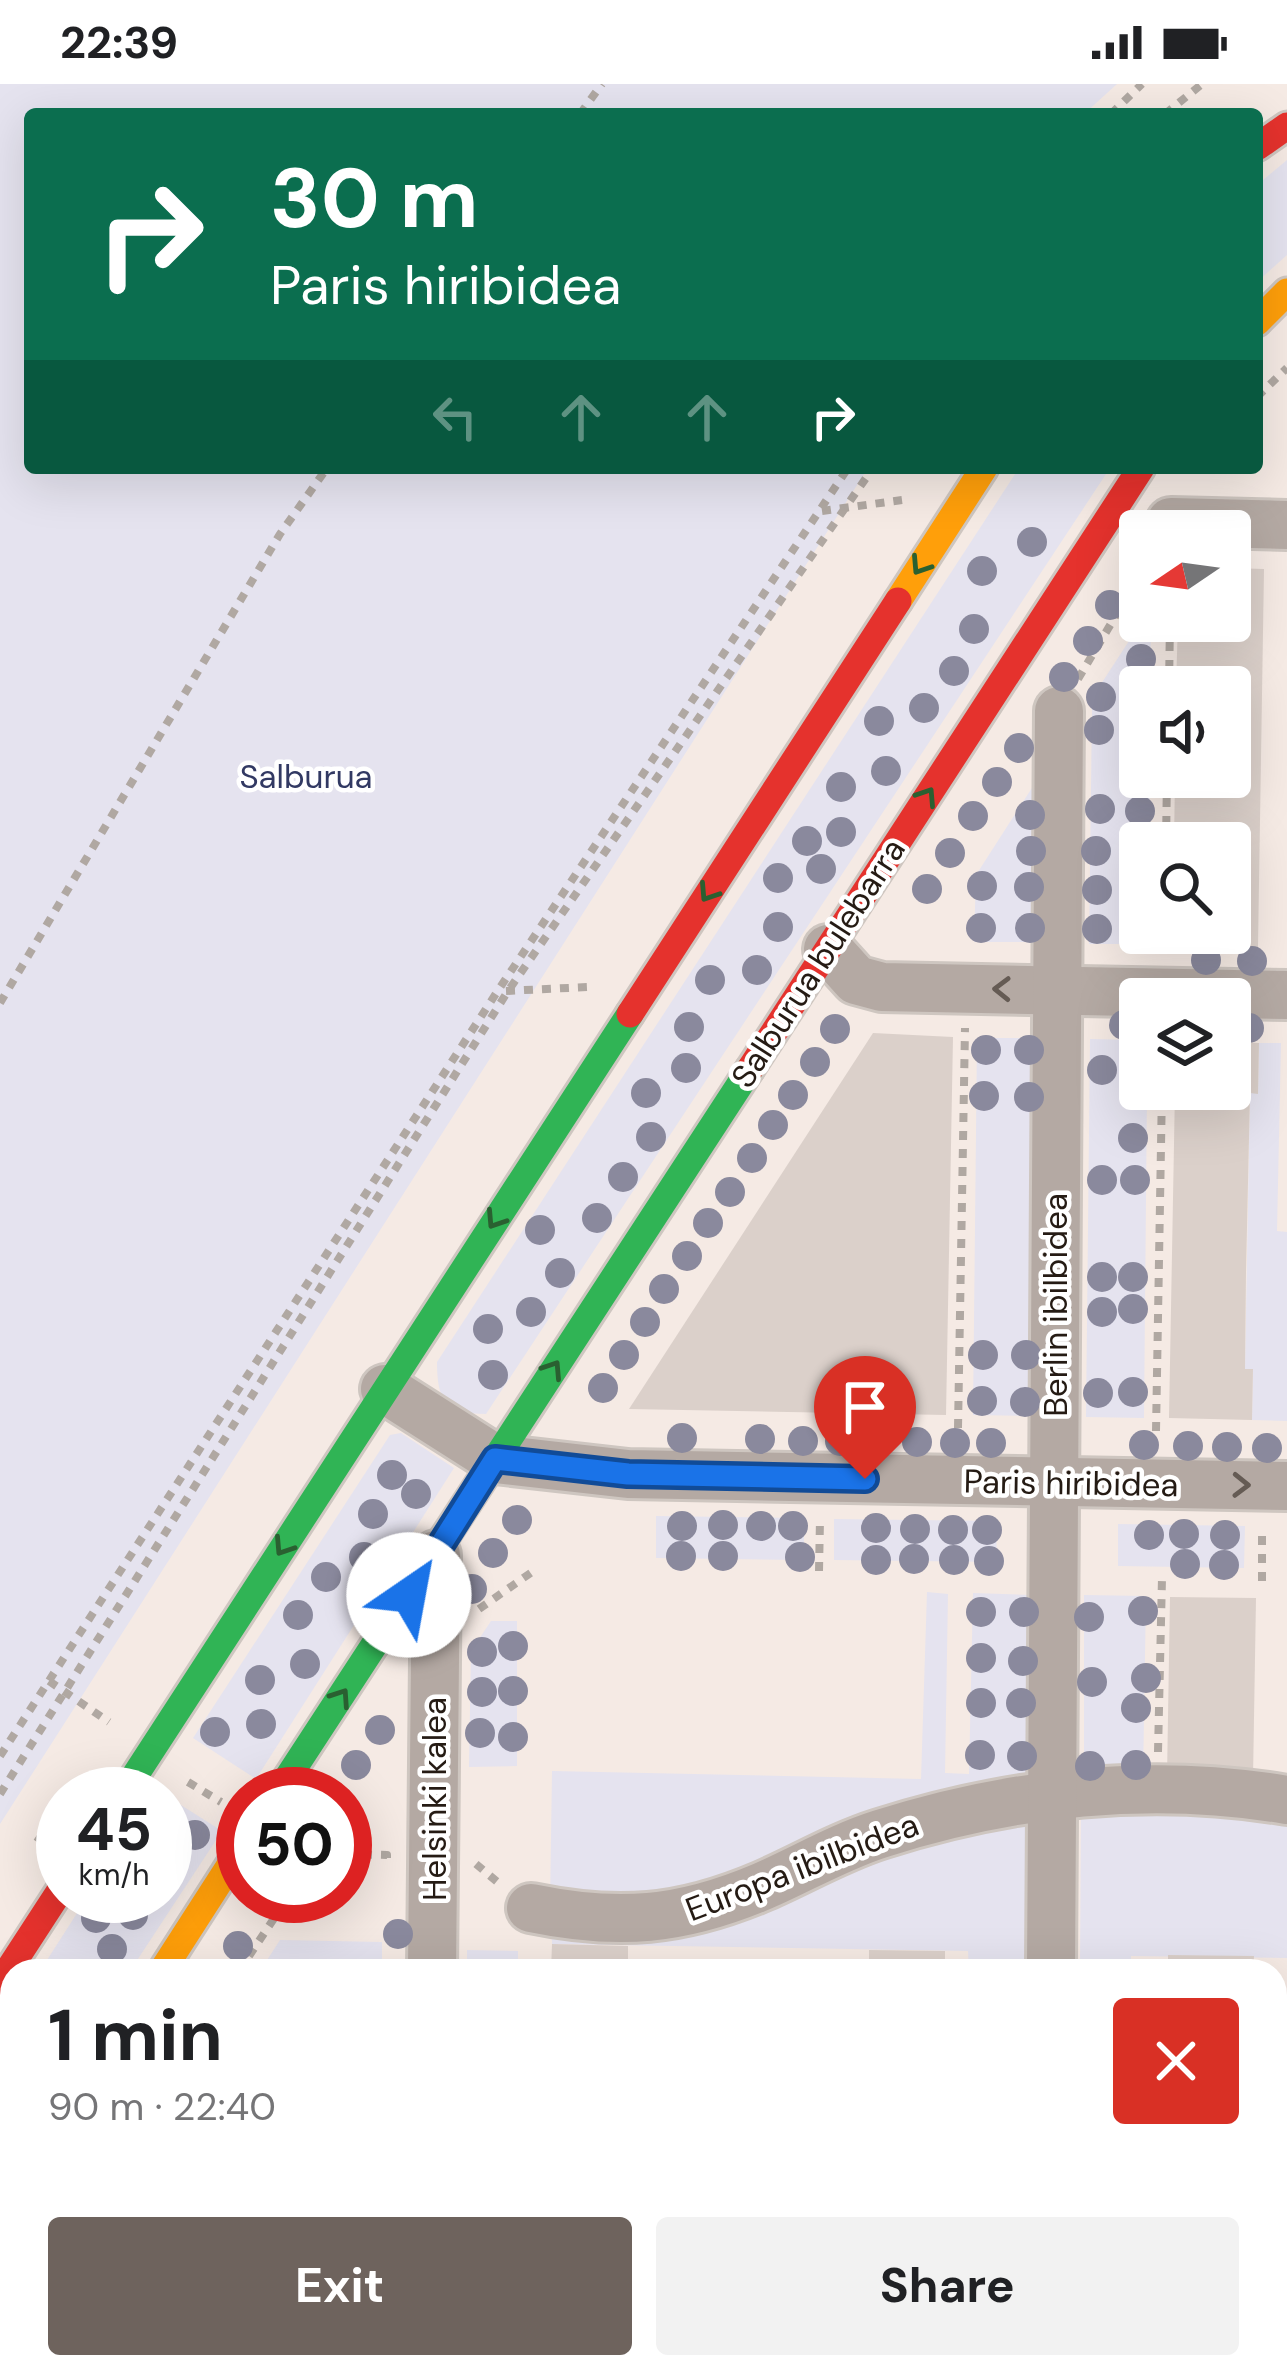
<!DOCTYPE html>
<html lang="en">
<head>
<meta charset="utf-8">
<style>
	:root { --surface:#fff; --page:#f2f2f2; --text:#202124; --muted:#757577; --accent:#6e635d }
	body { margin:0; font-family:"DM Sans",sans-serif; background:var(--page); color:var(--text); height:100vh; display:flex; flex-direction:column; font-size:45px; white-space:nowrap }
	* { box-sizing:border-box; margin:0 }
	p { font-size:39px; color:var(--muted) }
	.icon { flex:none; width:66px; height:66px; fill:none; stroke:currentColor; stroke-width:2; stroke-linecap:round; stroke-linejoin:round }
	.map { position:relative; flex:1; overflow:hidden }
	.drawer { position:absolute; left:0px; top:1875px; width:1287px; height:420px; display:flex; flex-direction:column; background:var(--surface); border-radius:36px 36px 0 0; box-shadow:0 12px 48px #0002 }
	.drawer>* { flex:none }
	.banner { position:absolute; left:24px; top:24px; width:1239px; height:366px; border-radius:12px; box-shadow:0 12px 48px #0002; background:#0b6e4f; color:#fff; overflow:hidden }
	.needle { width:78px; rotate:257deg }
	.tools { position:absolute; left:1119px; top:426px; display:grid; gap:24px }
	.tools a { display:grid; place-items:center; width:132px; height:132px; border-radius:12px; background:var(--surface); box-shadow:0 12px 48px #0002; font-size:60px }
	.speed { position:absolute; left:36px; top:1683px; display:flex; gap:24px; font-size:60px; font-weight:700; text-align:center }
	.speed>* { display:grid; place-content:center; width:156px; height:156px; border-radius:50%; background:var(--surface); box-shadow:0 12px 48px #0002; line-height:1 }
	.speed small { font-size:30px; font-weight:400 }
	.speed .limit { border:18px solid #d22; background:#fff; color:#111 }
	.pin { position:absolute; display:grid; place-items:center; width:102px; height:102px; color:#fff; margin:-123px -51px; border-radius:50% 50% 50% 0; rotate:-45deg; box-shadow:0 0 12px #0007 }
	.pin .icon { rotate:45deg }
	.me { position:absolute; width:132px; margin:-66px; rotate:33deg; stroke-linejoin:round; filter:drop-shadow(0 0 9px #0008) }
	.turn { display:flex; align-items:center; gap:42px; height:252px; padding:0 48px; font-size:54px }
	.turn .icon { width:156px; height:156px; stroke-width:2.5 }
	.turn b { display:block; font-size:84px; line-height:102px }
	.lanes { display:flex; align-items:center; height:114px; padding:0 48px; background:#0003; justify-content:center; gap:60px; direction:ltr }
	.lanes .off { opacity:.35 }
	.round { display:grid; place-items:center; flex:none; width:126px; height:126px; border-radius:12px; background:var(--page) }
	.summary { display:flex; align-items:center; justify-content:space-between; height:204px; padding:0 48px }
	h1 { font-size:72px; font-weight:700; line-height:90px }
	.cta { display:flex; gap:24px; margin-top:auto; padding:24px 48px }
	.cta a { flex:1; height:138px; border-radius:12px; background:var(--accent); color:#fff; font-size:48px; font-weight:700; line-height:138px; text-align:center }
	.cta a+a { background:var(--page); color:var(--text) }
	.status { display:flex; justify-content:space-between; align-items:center; height:84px; padding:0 60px; background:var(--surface); direction:ltr }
	.status svg { height:33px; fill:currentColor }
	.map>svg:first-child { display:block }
</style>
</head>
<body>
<div class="status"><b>22:39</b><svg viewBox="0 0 49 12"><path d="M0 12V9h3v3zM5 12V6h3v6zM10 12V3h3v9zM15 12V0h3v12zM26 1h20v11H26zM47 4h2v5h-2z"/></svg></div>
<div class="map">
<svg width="1287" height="2295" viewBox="0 0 1287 2295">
	<rect width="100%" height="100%" fill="#f5eae4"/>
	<path fill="#f9e0d1" d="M38 2283H380V2295H53Z"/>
	<g fill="#e5e3ef">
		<path d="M0 0H1117L1084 30H30V384H868L0 1740Z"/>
		<path d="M1287 76V171L1257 198V101Z"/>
		<path d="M1019 384H1110L486 1330C445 1330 437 1316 437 1278Z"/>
		<path d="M1142 537H1151L1150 603H1140V693H1150L1149 759H1140V849H1148V860H1089L1092 625 1088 620Z"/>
		<path d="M1037 696 1036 858H974L976 791Z"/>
		<path d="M977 954H1036L1032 1332 973 1331Z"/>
		<path d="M1090 955 1140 956V1005H1147L1144 1334 1086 1333Z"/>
		<path d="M1259 959H1281L1277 1147 1287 1148V1337L1252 1336 1253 1285H1245L1250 1009H1258Z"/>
		<path d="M401 1349 454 1384 256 1695 193 1654 390 1351Z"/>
		<path d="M656 1432 804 1434V1476L656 1474Z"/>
		<path d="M834 1435 996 1437 997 1478 834 1476Z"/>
		<path d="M1118 1440 1245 1442 1244 1484 1118 1482Z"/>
		<path d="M927 1508 948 1510 945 1689 969 1690 973 1509 1031 1511 1029 1706 717 1813 550 1821 552 1687 921 1695Z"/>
		<path d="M1084 1511 1146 1512 1143 1694 1084 1695Z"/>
		<path d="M491 1537H517V1682L469 1683 471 1567Z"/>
		<path d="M165 1711 222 1747 130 1887H40L88 1812H165Z"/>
		<path d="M1081 1713 1287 1723V1874L1131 1872V1887H1080Z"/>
		<path d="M1030 1722 1029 1887H969L968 1867 552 1860 551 1835Z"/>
		<path d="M280 1856 382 1858V1887H260Z"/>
		<path d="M467 1866 518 1867V1887H467Z"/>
		<path d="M628 1882 869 1886 628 1887Z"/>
		<path d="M12 1929V2069L0 2087V1948Z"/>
		<path d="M38 2283H194L195 2295H53Z"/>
	</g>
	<g fill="#dbd0ca">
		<path d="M1230 484 1264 485 1258 863 1172 861V849H1230V759H1174L1175 693H1230V603H1176L1178 537H1230Z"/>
		<path d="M873 949 953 953 946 1331 629 1325Z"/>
		<path d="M1230 958 1259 959 1258 1010 1250 1009 1246 1188 1245 1285H1253L1252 1336 1169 1334 1175 1005H1230Z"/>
		<path d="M1170 1513 1256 1514 1253 1694 1167 1693Z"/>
		<path d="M552 1860 628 1862V1887H551Z"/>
		<path d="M869 1866 945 1867V1887H869Z"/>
		<path d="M1168 1871 1254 1872 1253 1887H1168Z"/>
		<rect x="239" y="2283" width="98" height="12"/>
	</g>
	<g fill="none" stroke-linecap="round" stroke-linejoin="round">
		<defs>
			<g id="street">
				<path d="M1171 438 1287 441"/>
				<path d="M828 865 856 896 882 903 1287 911"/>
				<path d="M385 1305 495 1375 628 1390 1287 1402"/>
				<path d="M531 1824C618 1842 681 1837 763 1802 802 1785 839 1763 880 1750 1011 1708 1151 1693 1287 1716"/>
				<path d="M432 1887 436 1471"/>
				<path d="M1051 1887 1059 627"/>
				<path d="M1275 2276H1287"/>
				<path d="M1049 2283V2295"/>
				<path d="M429 2295V2283"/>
			</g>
			<g id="fast">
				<path d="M123 1710 630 930"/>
				<path d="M277 1710 750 985"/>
				<path d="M0 2137 12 2119"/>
			</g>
			<g id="slow">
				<path d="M1257 238 1287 208"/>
				<path d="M898 517 984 384"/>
				<path d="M162 1887 243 1761"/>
			</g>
			<g id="jam">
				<path d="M1257 63 1287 42"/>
				<path d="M630 930 898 517"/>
				<path d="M750 985 1141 384"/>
				<path d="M0 1899 63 1802"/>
			</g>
		</defs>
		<use href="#street" stroke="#cec6c0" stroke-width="54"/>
		<use href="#fast" stroke="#cec6c0" stroke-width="33"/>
		<use href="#slow" stroke="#cec6c0" stroke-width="33"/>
		<use href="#jam" stroke="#cec6c0" stroke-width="33"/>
		<g stroke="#b0a8a2" stroke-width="8" stroke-dasharray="9 9" stroke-linecap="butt">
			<path d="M580 30 602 0"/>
			<path d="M1111 30 1142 0"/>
			<path d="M1165 30 1202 0"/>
			<path d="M1257 313 1287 284"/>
			<path d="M822 427 902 416"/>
			<path d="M1078 595 1140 491"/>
			<path d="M1169 603 1170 537"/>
			<path d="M1166 759 1167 693"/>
			<path d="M1164 867 1165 849"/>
			<path d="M506 907 587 903"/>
			<path d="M0 919 280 450 327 384"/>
			<path d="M958 1344 965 944"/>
			<path d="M1156 1347 1162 1005"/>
			<path d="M819 1487 820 1435"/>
			<path d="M1262 1497V1444"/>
			<path d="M479 1525 532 1488"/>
			<path d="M49 1597 109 1638"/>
			<path d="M1158 1668 1162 1494"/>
			<path d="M0 1672 497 908 848 384"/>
			<path d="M188 1698 221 1718"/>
			<path d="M0 1710 508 907 873 384"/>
			<path d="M37 1758 63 1720"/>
			<path d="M345 1770 387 1771V1775"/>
			<path d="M476 1780 501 1801"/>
			<path d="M239 1887 289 1812"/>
			<path d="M0 2251 12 2232"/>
		</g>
		<use href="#street" stroke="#b4a9a3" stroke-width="48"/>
		<use href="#fast" stroke="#30b455" stroke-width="27"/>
		<use href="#slow" stroke="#ff9f0a" stroke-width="27"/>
		<use href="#jam" stroke="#e5322d" stroke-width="27"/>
	</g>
	<g fill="#8a899d">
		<circle cx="1032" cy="458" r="15"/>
		<circle cx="982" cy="487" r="15"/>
		<circle cx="1110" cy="521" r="15"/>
		<circle cx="974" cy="545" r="15"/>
		<circle cx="1088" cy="557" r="15"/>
		<circle cx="1141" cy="575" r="15"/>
		<circle cx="954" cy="587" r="15"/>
		<circle cx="1064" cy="593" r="15"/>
		<circle cx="1101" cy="613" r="15"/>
		<circle cx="924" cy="624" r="15"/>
		<circle cx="879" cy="637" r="15"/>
		<circle cx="1099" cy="646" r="15"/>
		<circle cx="1019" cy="664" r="15"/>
		<circle cx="886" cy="687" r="15"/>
		<circle cx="997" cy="698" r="15"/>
		<circle cx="841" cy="703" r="15"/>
		<circle cx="1100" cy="725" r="15"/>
		<circle cx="1140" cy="727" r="15"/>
		<circle cx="1030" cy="731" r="15"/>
		<circle cx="973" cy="732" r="15"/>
		<circle cx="841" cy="748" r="15"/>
		<circle cx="807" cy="757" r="15"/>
		<circle cx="1031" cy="767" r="15"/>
		<circle cx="1096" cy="767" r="15"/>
		<circle cx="950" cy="769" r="15"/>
		<circle cx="821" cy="785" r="15"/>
		<circle cx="778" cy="794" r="15"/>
		<circle cx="982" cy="802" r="15"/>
		<circle cx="1029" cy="803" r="15"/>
		<circle cx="927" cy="805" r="15"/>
		<circle cx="1097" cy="806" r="15"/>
		<circle cx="778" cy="843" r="15"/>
		<circle cx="981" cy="844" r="15"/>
		<circle cx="1030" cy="844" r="15"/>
		<circle cx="1097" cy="845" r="15"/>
		<circle cx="1206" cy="876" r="15"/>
		<circle cx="1252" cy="877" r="15"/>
		<circle cx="757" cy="886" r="15"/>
		<circle cx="710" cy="896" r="15"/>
		<circle cx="1124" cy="941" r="15"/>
		<circle cx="689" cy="943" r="15"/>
		<circle cx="1249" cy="944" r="15"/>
		<circle cx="835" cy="945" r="15"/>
		<circle cx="986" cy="966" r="15"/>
		<circle cx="1029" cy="966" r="15"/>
		<circle cx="815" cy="978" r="15"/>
		<circle cx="686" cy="984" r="15"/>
		<circle cx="1102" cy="986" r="15"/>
		<circle cx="646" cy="1009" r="15"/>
		<circle cx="793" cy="1011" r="15"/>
		<circle cx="984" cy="1012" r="15"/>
		<circle cx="1029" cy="1013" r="15"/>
		<circle cx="773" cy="1041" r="15"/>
		<circle cx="651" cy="1053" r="15"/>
		<circle cx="1133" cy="1054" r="15"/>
		<circle cx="752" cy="1074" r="15"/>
		<circle cx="623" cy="1093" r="15"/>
		<circle cx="1102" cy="1096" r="15"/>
		<circle cx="1135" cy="1096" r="15"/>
		<circle cx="730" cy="1108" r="15"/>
		<circle cx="597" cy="1134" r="15"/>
		<circle cx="708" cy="1139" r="15"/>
		<circle cx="540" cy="1146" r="15"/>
		<circle cx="687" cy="1172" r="15"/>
		<circle cx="560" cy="1189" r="15"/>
		<circle cx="1102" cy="1193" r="15"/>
		<circle cx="1133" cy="1193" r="15"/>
		<circle cx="664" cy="1205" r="15"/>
		<circle cx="1133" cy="1225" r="15"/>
		<circle cx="531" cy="1228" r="15"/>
		<circle cx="1102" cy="1228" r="15"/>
		<circle cx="645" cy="1238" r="15"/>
		<circle cx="488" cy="1245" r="15"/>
		<circle cx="624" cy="1271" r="15"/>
		<circle cx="983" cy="1271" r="15"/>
		<circle cx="1026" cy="1271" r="15"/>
		<circle cx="493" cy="1291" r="15"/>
		<circle cx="603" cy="1304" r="15"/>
		<circle cx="1133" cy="1308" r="15"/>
		<circle cx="1098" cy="1309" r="15"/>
		<circle cx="982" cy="1317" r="15"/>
		<circle cx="1025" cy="1318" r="15"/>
		<circle cx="682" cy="1354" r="15"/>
		<circle cx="760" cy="1355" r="15"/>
		<circle cx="803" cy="1357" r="15"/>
		<circle cx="840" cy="1357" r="15"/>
		<circle cx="880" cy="1358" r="15"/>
		<circle cx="917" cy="1358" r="15"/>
		<circle cx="955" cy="1359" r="15"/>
		<circle cx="991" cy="1359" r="15"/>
		<circle cx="1144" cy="1361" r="15"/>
		<circle cx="1188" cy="1362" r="15"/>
		<circle cx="1227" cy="1363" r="15"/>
		<circle cx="1267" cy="1364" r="15"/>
		<circle cx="392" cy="1391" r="15"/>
		<circle cx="416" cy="1410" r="15"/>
		<circle cx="373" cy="1430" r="15"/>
		<circle cx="517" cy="1436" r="15"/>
		<circle cx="723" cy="1441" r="15"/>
		<circle cx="682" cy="1442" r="15"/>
		<circle cx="761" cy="1442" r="15"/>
		<circle cx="793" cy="1442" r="15"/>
		<circle cx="876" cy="1444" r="15"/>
		<circle cx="915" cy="1445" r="15"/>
		<circle cx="953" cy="1446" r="15"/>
		<circle cx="987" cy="1446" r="15"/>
		<circle cx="1184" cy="1450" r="15"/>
		<circle cx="1149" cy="1451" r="15"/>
		<circle cx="1225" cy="1451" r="15"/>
		<circle cx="493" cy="1469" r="15"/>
		<circle cx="681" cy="1472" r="15"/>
		<circle cx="723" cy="1472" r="15"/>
		<circle cx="364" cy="1473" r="15"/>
		<circle cx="800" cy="1473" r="15"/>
		<circle cx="914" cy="1475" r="15"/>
		<circle cx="876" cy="1476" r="15"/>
		<circle cx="954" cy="1476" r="15"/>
		<circle cx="989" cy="1477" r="15"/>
		<circle cx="1185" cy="1480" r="15"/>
		<circle cx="1224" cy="1481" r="15"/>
		<circle cx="326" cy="1493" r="15"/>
		<circle cx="472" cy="1505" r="15"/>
		<circle cx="1143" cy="1527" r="15"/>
		<circle cx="981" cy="1528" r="15"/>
		<circle cx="1024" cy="1528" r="15"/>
		<circle cx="298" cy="1531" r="15"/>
		<circle cx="1089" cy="1533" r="15"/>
		<circle cx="513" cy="1562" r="15"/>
		<circle cx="482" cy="1568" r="15"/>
		<circle cx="981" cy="1574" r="15"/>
		<circle cx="1023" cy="1577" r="15"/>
		<circle cx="305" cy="1580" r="15"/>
		<circle cx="1146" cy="1594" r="15"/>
		<circle cx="260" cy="1596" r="15"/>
		<circle cx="1092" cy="1598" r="15"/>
		<circle cx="513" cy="1607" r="15"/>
		<circle cx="482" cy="1608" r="15"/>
		<circle cx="981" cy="1619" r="15"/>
		<circle cx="1021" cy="1619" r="15"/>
		<circle cx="1136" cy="1624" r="15"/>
		<circle cx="261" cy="1640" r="15"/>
		<circle cx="380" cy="1646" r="15"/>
		<circle cx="215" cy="1648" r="15"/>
		<circle cx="480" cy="1649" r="15"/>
		<circle cx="513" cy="1653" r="15"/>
		<circle cx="980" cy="1671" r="15"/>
		<circle cx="1022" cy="1672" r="15"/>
		<circle cx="356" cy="1681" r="15"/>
		<circle cx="1136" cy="1681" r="15"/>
		<circle cx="1090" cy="1682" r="15"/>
		<circle cx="195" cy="1751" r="15"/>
		<circle cx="133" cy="1831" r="15"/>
		<circle cx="96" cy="1834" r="15"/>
		<circle cx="398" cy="1850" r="15"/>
		<circle cx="238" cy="1862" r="15"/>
		<circle cx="112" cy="1865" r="15"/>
	</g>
	<defs><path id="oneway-chevron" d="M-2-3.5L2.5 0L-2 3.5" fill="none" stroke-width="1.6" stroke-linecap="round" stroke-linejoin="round" transform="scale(3)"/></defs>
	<g stroke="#2a6031">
		<use href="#oneway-chevron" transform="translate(920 482) rotate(123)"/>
		<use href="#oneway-chevron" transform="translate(927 712) rotate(-57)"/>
		<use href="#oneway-chevron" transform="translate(708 809) rotate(123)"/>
		<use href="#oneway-chevron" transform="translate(495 1136) rotate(123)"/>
		<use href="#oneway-chevron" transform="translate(553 1285) rotate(-57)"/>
		<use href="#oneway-chevron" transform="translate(283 1463) rotate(123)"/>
		<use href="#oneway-chevron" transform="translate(341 1613) rotate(-56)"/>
	</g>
	<g stroke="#655b54">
		<use href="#oneway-chevron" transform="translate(1002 905) rotate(-179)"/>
		<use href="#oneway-chevron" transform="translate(1241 1401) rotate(1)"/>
	</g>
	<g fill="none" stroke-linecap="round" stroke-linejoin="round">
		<defs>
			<path id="route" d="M409 1511 495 1375 628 1390 865 1395"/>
		</defs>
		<use href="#route" stroke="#114b97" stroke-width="30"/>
		<use href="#route" stroke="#1a73e8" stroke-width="21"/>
	</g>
	<g text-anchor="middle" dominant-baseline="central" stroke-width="9" stroke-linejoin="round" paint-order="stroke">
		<g font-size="33" fill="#323963" stroke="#fff">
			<text x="306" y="692">Salburua</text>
		</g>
		<g font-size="33" fill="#251b14" stroke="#fff">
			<text transform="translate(818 879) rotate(-57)">Salburua bulebarra</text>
			<text transform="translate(1055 1221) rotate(-90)">Berlin ibilbidea</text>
			<text transform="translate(1071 1399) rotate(1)">Paris hiribidea</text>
			<text transform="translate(434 1715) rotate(-90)">Helsinki kalea</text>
			<text transform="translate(802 1783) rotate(-21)">Europa ibilbidea</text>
		</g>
	</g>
</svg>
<div class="tools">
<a><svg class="needle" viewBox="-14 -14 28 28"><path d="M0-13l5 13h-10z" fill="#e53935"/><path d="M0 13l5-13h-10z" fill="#757577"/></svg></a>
<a><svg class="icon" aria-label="sound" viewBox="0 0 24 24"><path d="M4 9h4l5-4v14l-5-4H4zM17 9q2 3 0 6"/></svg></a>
<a><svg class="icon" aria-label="search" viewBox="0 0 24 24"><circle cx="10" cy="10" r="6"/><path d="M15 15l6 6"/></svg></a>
<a><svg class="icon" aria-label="layers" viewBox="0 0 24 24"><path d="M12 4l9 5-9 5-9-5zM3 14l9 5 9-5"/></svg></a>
</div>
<div class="speed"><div>45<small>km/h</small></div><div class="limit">50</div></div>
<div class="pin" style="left:865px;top:1395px;background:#d93025"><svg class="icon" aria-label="arrive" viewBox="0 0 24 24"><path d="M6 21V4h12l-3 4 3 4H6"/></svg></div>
<svg class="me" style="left:409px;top:1511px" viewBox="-20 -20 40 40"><circle r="19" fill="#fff"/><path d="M0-13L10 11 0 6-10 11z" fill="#1a73e8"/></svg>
<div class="banner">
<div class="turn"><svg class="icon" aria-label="right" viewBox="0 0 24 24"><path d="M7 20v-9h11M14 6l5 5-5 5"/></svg><div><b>30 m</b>Paris hiribidea</div></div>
<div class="lanes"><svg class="icon off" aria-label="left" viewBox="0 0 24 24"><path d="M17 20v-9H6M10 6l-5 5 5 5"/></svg><svg class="icon off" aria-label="ahead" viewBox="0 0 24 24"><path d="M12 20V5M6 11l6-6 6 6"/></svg><svg class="icon off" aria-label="ahead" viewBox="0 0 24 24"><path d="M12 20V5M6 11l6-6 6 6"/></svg><svg class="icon" aria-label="right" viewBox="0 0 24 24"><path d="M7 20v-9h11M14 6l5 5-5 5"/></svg></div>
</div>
<section class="drawer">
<div class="summary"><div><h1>1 min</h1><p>90 m · 22:40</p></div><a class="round" style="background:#d93025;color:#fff"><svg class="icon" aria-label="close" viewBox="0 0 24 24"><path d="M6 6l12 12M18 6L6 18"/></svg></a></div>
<div class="cta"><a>Exit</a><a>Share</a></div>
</section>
</div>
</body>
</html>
